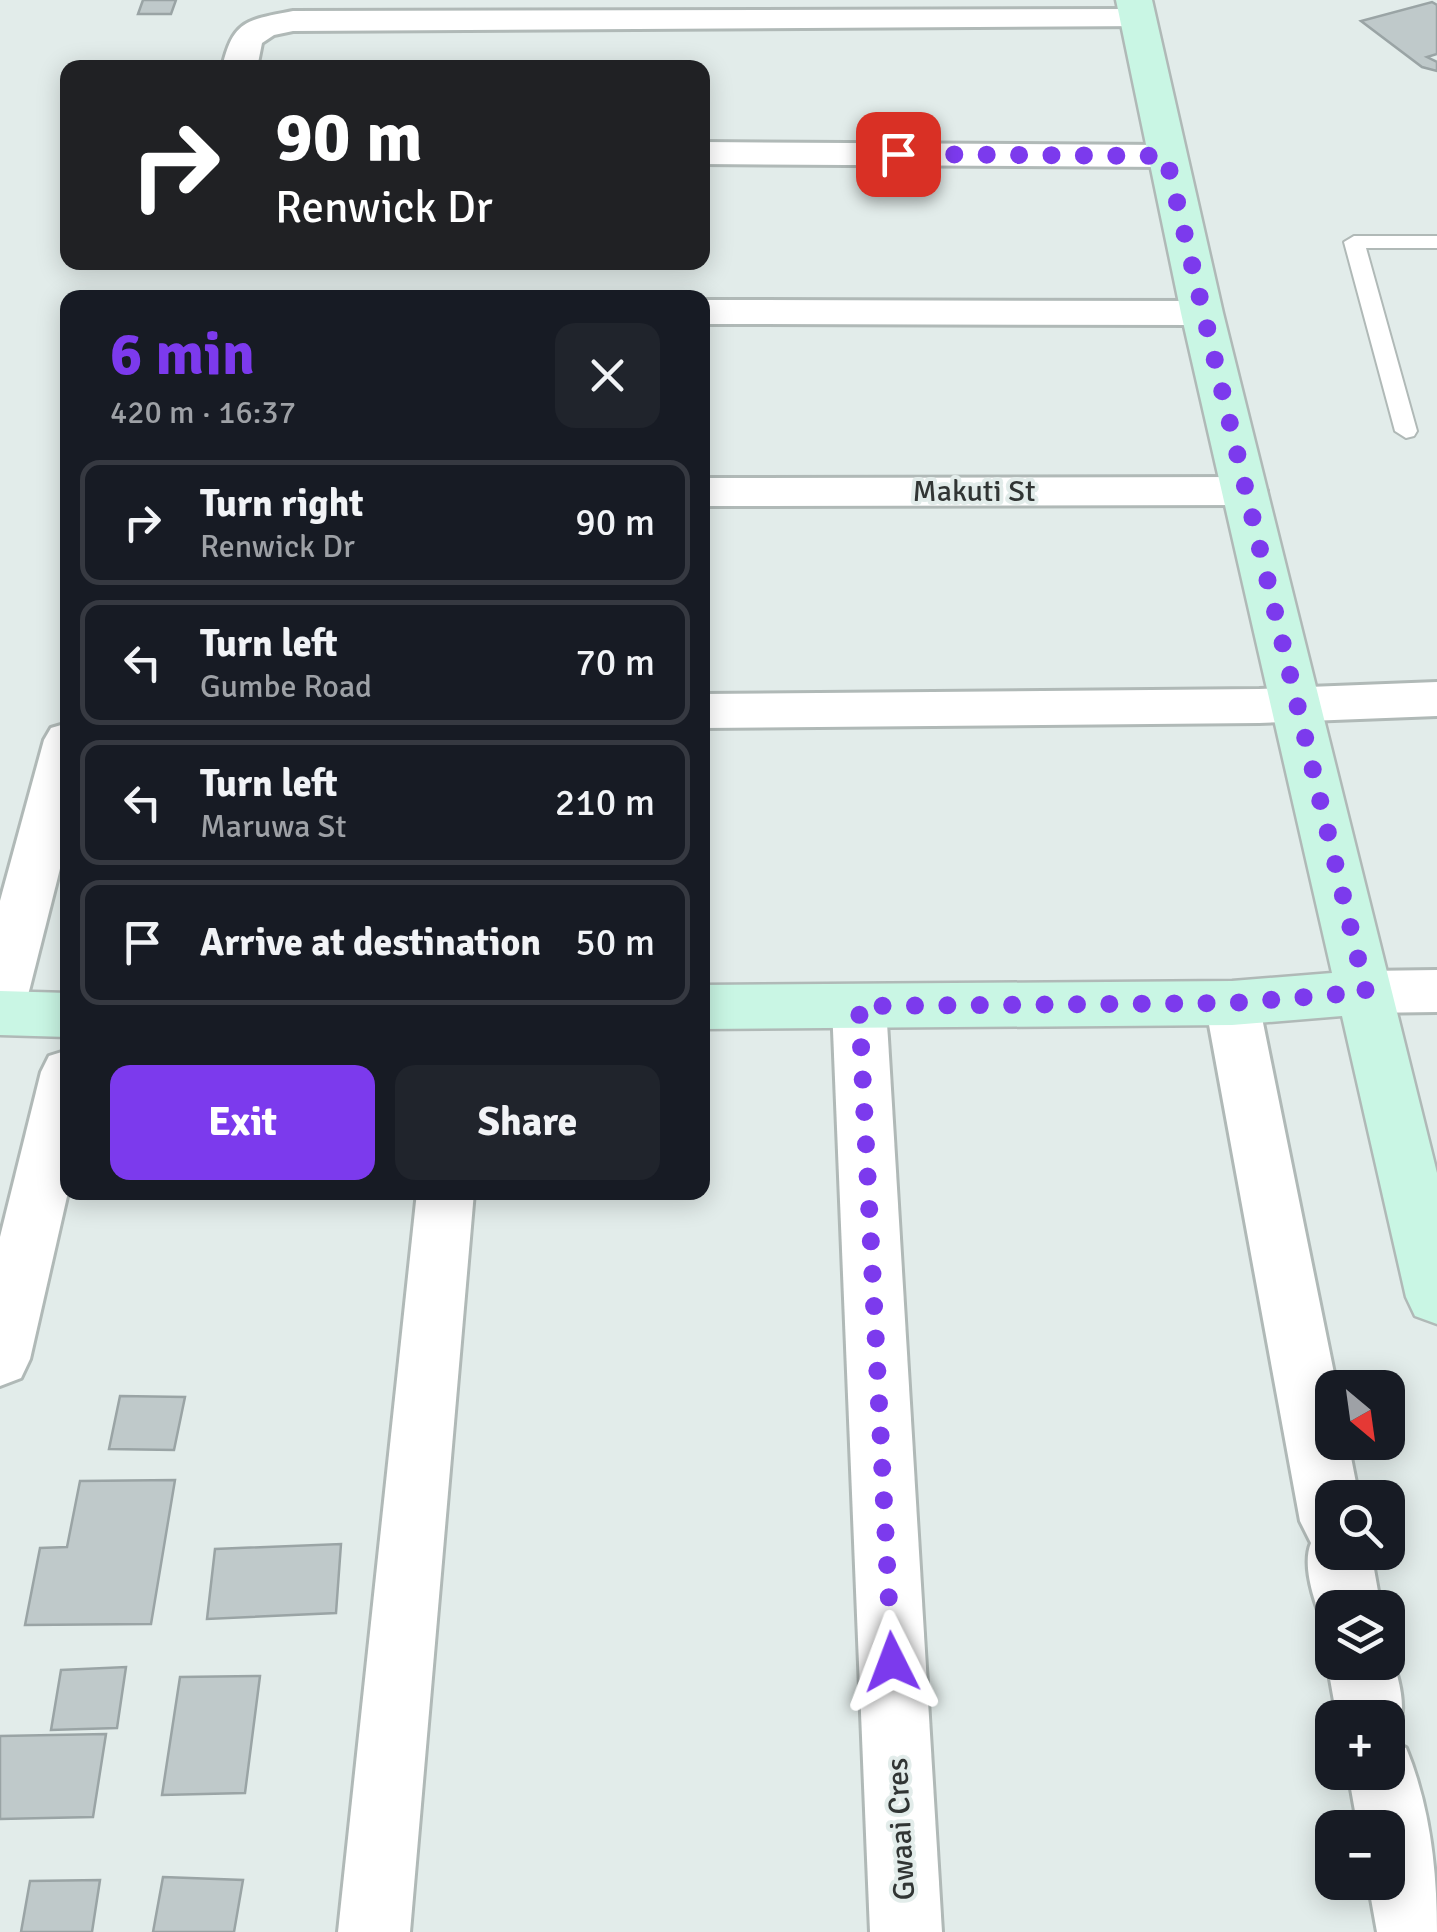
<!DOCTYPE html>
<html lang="en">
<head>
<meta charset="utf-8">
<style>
	:root { --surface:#171b24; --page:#20242c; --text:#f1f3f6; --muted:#9ea1a6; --line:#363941; --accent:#7c3aed }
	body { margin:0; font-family:Signika,sans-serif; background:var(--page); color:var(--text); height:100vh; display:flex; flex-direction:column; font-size:38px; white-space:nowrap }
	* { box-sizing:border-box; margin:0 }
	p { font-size:32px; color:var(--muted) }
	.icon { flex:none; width:55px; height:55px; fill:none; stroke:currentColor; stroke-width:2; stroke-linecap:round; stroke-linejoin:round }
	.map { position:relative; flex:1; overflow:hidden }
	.sheet { position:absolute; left:60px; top:290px; width:650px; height:910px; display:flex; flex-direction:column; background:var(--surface); border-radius:20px; box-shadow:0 5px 25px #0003 }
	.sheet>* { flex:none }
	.top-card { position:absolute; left:60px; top:60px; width:650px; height:210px; border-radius:20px; box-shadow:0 5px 25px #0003; background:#202124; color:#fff; overflow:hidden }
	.needle { width:65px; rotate:151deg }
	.fabs { position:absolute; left:1315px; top:1370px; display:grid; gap:20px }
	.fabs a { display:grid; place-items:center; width:90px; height:90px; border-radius:20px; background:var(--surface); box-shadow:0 5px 25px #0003; font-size:50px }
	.pin { position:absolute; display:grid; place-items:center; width:85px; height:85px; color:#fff; margin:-42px; border-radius:20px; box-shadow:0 5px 15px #0006 }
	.me { position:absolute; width:110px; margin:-55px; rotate:357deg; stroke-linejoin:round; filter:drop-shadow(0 0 8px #0008) }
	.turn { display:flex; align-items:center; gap:35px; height:210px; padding:0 50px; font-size:45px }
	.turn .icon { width:130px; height:130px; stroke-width:2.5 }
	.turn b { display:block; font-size:70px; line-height:85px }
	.round { display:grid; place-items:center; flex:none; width:105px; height:105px; border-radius:20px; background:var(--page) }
	.overview { display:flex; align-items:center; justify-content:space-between; height:170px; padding:0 50px }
	h1 { font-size:60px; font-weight:700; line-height:75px; color:var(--accent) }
	.cta { display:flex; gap:20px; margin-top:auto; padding:20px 50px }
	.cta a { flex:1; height:115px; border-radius:20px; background:var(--accent); color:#fff; font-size:40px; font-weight:700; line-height:115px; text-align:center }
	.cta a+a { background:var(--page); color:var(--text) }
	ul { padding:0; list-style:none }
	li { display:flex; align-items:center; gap:30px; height:125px; margin:0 20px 15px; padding:0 30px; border:5px solid var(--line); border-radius:20px }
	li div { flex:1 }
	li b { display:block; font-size:38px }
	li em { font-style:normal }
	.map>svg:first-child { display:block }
</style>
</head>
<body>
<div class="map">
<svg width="1437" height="1932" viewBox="0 0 1437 1932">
	<rect width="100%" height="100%" fill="#e2ecea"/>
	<g fill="#bfc9ca" stroke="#9aa4a5" stroke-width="2.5">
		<path d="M143 0H176L171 14H138Z"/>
		<path d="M1432 2 1437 5V54L1427 57 1437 62V71L1422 67 1361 21Z"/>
		<path d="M120 1396 185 1397 174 1450 109 1449Z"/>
		<path d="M175 1480 151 1624 25 1625 40 1548 67 1547 80 1481Z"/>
		<path d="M341 1544 336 1613 207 1619 215 1549Z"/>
		<path d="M126 1667 117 1728 51 1730 61 1670Z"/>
		<path d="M260 1676 245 1793 162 1795 180 1677Z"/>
		<path d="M106 1734 93 1817 0 1819V1736Z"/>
		<path d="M163 1877 243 1880 234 1932H153Z"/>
		<path d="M100 1880 92 1932H21L30 1881Z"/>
	</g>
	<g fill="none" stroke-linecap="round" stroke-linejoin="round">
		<defs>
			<path id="lane" d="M1354 236H1437V248H1366L1417 431 1414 436 1406 438 1395 431 1344 242Z"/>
			<g id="street">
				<path d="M1137 9 1149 12 1154 19 1149 26 293 31 274 35 262 43 257 68H222C233 19 248 20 293 11Z"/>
				<path d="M702 142 1166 145 1179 148 1184 156 1179 164 1166 167 702 164Z"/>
				<path d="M702 300 1202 301 1216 305 1222 313 1216 321 1202 325 702 324Z"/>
				<path d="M1245 477 1260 481 1267 491 1260 501 1245 505 702 506V478Z"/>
				<path d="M1437 682V716L1259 723 702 728V694L1259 689Z"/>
				<path d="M68 723V837L27 999 19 1014 0 1020V901L44 740 51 728Z"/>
				<path d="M1437 970V1012L1365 1013 1346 1007 1338 992 1346 977 1365 971Z"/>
				<path d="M1232 982 1251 988 1259 1003 1337 1388H1332V1442H1348L1359 1498H1332V1552H1371L1381 1608H1332V1633L1326 1630C1316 1607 1301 1566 1311 1543L1300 1521 1205 1003 1213 988Z"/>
				<path d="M859 985 878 991 886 1006 942 1932H870L832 1006 840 991Z"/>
				<path d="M68 1050V1192L30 1359 21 1378 0 1386V1237L41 1072 49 1056Z"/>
				<path d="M417 1192H474L410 1932H338Z"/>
				<path d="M1332 1649V1662H1388V1649C1400 1678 1410 1716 1393 1742L1406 1748C1430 1806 1437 1870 1437 1932H1377L1368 1882H1388V1828H1358L1348 1772H1388V1718H1337L1327 1662Z"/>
			</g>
			<g id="secondary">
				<path d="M1116 0H1152L1223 313 1437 1173V1324L1415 1316 1406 1297 1342 1016 1232 1025 702 1029V985L1232 981 1332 973 1181 313Z"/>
				<path d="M0 991 68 993V1037L0 1035Z"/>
			</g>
		</defs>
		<use href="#lane" stroke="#b0b9b7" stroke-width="4"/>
		<use href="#street" stroke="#b0b9b7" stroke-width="6"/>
		<use href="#secondary" stroke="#b0b9b7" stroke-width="5"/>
		<use href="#lane" fill="#fff" fill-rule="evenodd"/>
		<use href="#street" fill="#fff" fill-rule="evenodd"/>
		<use href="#secondary" fill="#c9f6e4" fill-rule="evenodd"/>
	</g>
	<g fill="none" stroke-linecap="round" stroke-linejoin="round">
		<path stroke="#7c3aed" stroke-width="18" stroke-dasharray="0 32.4" d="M892 1662 859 1006 1232 1003 1366 992 1166 156 898 154"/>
	</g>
	<g text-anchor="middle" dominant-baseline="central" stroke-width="8" stroke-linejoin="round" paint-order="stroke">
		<g font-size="30" fill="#313534" stroke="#e2ecea">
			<text x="974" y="491">Makuti St</text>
			<text transform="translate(901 1829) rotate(-93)">Gwaai Cres</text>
		</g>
	</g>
</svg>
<div class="fabs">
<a><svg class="needle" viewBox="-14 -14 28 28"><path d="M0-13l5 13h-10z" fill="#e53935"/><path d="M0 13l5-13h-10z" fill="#9ea1a6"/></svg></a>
<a><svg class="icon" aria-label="search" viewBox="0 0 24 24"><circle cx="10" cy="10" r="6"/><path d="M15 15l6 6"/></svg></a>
<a><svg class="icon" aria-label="layers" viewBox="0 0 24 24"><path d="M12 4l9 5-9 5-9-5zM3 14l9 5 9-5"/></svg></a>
<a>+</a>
<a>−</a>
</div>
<div class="pin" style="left:898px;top:154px;background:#d93025"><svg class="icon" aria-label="arrive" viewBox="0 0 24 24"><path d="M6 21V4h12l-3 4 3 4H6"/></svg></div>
<svg class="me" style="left:892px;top:1662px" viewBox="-20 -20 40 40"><path d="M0-17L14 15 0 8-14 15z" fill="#7c3aed" stroke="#fff" stroke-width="4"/></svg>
<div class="top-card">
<div class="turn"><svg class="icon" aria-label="right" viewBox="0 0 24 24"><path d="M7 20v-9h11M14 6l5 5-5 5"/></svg><div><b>90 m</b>Renwick Dr</div></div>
</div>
<section class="sheet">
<div class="overview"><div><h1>6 min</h1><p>420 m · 16:37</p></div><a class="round"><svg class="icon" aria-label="close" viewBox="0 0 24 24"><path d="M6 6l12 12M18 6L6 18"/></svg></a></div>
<ul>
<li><svg class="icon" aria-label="right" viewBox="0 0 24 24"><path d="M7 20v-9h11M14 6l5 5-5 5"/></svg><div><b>Turn right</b><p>Renwick Dr</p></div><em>90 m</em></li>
<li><svg class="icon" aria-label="left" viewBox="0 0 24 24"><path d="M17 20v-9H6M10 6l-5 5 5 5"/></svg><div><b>Turn left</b><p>Gumbe Road</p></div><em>70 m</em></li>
<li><svg class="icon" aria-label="left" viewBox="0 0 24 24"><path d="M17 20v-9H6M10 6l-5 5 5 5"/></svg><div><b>Turn left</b><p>Maruwa St</p></div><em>210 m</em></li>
<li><svg class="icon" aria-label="arrive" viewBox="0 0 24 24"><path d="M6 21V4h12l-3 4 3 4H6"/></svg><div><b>Arrive at destination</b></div><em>50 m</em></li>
</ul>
<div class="cta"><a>Exit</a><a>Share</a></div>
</section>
</div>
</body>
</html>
